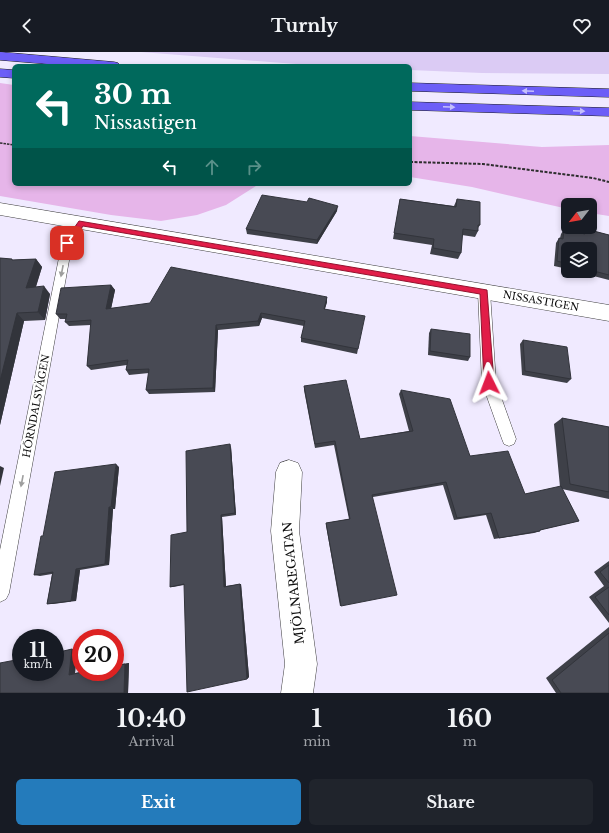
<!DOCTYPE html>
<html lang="en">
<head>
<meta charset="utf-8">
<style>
	:root { --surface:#171b24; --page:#20242c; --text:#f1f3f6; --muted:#9ea1a6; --accent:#247bbb }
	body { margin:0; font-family:"Libre Baskerville",serif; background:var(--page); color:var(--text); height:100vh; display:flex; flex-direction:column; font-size:15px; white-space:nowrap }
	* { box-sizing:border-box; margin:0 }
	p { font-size:13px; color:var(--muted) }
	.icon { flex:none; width:22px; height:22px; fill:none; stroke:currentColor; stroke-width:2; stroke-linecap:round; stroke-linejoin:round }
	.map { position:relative; height:641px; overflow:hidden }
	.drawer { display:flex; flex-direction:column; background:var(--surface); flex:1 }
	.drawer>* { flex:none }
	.hud { position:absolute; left:12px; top:12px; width:400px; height:122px; border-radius:6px; box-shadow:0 2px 6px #0003; background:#00695c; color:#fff; overflow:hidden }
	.needle { width:26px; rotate:239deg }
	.fabs { position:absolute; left:561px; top:146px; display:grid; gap:8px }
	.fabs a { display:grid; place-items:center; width:36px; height:36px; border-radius:6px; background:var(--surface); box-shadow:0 2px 6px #0003; font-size:20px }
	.speed { position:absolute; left:12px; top:577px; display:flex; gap:8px; font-size:20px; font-weight:700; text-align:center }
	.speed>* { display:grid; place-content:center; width:52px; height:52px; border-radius:50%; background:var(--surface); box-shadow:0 2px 6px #0003; line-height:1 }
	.speed small { font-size:10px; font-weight:400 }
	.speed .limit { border:6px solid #d22; background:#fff; color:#111 }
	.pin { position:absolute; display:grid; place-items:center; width:34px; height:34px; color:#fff; margin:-17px; border-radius:8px; box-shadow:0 2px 6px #0006 }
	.me { position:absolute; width:44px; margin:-22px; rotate:357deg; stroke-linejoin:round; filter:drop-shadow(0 0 3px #0008) }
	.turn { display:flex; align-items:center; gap:14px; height:84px; padding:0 16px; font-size:18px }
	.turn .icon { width:52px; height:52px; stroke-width:2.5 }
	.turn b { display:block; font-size:28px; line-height:34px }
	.lanes { display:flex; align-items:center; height:38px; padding:0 16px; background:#0003; justify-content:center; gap:20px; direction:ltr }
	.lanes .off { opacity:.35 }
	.eta { display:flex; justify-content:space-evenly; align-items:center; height:68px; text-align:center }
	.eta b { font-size:24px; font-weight:800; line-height:28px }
	.button { display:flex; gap:8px; margin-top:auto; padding:8px 16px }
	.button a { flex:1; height:46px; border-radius:6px; background:var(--accent); color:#fff; font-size:16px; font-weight:800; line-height:46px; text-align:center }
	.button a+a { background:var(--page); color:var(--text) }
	header { display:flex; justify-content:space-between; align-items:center; height:52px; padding:0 16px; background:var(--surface); font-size:18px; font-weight:800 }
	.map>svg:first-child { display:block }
</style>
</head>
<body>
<header><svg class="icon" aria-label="back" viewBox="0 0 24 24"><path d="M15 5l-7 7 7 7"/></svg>Turnly<svg class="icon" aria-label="heart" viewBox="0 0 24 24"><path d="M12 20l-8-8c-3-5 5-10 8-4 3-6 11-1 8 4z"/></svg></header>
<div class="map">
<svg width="609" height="641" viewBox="0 0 609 641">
	<rect width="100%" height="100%" fill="#f0eaff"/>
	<path fill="#dbcbf4" d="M141 0H609V22L482 21 410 18V14H322Z"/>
	<g fill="#e6b5e9">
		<path d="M0 31 14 33V132H259L226 153 197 163 161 169 111 163 0 144Z"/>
		<path d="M410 84 542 95 609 93V164L590 161V153H568V157L472 135 410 125Z"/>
	</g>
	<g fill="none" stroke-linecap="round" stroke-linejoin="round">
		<defs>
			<g id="service">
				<path d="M81 168 86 171 72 192 9 541 6 547 0 550V498L62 191 77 169Z"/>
				<path d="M484 236 488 237 490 240 496 331 516 387 514 392 509 394 504 392 502 387 482 331 478 240 480 237Z"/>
			</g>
			<g id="minor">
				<path d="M0 151 609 253V269L0 163Z"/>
				<path d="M289 408 298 411 302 420 299 479 317 612 313 641H281L285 612 271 479 276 420 280 411Z"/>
			</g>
			<g id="trunk">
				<path d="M0 0 114 10 118 11 120 14H72L0 8Z"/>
				<path d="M0 17 14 18V26L0 25Z"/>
				<path d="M410 31 609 37V45L410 39Z"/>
				<path d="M410 50 609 56V64L410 58Z"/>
			</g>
		</defs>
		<use href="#service" stroke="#3f3f3f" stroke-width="1"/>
		<use href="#minor" stroke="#3f3f3f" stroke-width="1"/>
		<use href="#trunk" stroke="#1d1d1d" stroke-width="1"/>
		<path stroke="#2e2e2e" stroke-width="1.5" stroke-dasharray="2.5 1" stroke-linecap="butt" d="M0 91 14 93"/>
		<path stroke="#2e2e2e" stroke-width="2" stroke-dasharray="3 1.5" stroke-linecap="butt" d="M410 110 483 112 593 126 609 130"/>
		<use href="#service" fill="#fff" fill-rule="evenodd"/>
		<use href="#minor" fill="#fff" fill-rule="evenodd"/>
		<use href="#trunk" fill="#6c5ef7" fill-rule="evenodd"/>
	</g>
	<g fill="#3e4048">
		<path d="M400 147 454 154 457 147 480 173 478 176V179L475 185 462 183 461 201 458 207 430 202 432 193 393 187Z"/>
		<path d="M337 159 317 192 247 182 246 177Z"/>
		<path d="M564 177 582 182 586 177 609 183V228L574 219H590V197H568V217L554 214 556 191 559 186H560L561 182Z"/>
		<path d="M0 206 13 208 36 207 42 215 36 235 50 242 45 268 24 269 0 373Z"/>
		<path d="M111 233 115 238 111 256 327 245V250L325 257 358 297 357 302 301 290V286L304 274 262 266 259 274 218 278 215 340 149 342 146 338 149 321 129 323 126 318 127 313 91 318 87 314 91 273 69 274 65 270 66 267H60L56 262Z"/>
		<path d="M431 277 470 305 468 309 428 303 429 281Z"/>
		<path d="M523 288 571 327 567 331 522 323 520 292Z"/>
		<path d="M304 334 360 387 409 379 399 342 401 338 470 404 525 442 560 435 554 372 562 366 609 375V447L562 437 579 469 540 478V479L534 481 494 487 486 463 454 468 443 433 373 445 341 554H340L326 473V471L349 467 334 393 315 396 304 338Z"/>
		<path d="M231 395 236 463 222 465 226 534 241 532 249 625 247 627 184 533 173 535H170L187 480Z"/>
		<path d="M119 415 115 457H113L109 513 80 518 76 549 53 552H47L52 522 40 524 34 523 43 484Z"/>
		<path d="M609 509V571L589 545 604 534 594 520Z"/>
		<path d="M609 575V641H556L546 626Z"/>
		<path d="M77 596 75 621 81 620H115V613L129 611 128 641H0L55 601Z"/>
	</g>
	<g fill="#32343b">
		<path d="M338 154 337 159 317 192V188Z"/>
		<path d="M36 207 42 215 33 243 26 236Z"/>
		<path d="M111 233 115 238 110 262 106 257Z"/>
		<path d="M44 234 50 242 45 268 38 260Z"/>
		<path d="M327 245V250L323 262 324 257Z"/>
		<path d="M17 261 24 269 0 373V329Z"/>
		<path d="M261 261 262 266 259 274 258 269Z"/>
		<path d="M216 273 218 278 215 340 213 336Z"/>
		<path d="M230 392 231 395 236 463 235 461Z"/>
		<path d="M116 412 119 415 115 457 111 455Z"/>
		<path d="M0 414 4 416 0 434Z"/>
		<path d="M109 455 113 457 109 513 105 512Z"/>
		<path d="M221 463 222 465 226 535H224Z"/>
		<path d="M76 517 80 518 76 549H71Z"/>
		<path d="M240 532H241L249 625 247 627Z"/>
		<path d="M77 596 75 621 69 623 72 597Z"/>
		<path d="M129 611 128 641H124L125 612Z"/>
	</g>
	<g fill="#484a54" stroke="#32343b">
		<path d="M262 143 307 150 309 146 338 154 317 188 246 177Z"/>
		<path d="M400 147 456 155 457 147 480 150V173H478V179L463 177 461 201 433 196 434 187 394 181Z"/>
		<path d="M564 177 585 182 586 177 609 183V223L590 218V197H568V212L557 209 559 186 563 187Z"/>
		<path d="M0 206 12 207V208L36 207 26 236 44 234 38 260 17 261 0 329Z"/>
		<path d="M171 215 327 245 324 257 365 264 358 297 301 286 305 269 261 261 258 269 216 273 213 336 146 338 149 317 126 318 128 308 87 314 91 268 65 270 67 262H56L61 236 111 233 106 257 150 251Z"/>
		<path d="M431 277 470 282V305L430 299Z"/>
		<path d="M523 288 567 295 571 327 525 319Z"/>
		<path d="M346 328 360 387 413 379 401 338 450 347 470 404 508 399 525 442 561 434 579 469 540 478V479L499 486 491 461 457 466 446 430 372 443 397 543 341 554 326 471 350 467 335 389 315 392 304 334Z"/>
		<path d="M562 366 609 375V440L570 432Z"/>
		<path d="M230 392 235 461 221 463 224 535 240 532 247 627 187 640 184 532 170 535 171 483 187 480 186 399Z"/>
		<path d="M116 412 111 455H109L105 512 76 517 71 549 47 552 53 520 34 523 41 484H43L55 420Z"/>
		<path d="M609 513V531L600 520Z"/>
		<path d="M609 535V563L595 545Z"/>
		<path d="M609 581V641H561L552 628Z"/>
		<path d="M72 597 69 623 83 620H115V614L125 612 124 641H0V611L21 607V620H55V601Z"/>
	</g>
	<defs><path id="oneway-solid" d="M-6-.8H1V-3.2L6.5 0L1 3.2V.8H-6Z"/></defs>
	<g fill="#c4bffc">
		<use href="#oneway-solid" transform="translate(528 39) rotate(-178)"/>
		<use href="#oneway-solid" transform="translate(449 55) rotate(2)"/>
		<use href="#oneway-solid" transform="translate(579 59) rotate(2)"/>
	</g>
	<g fill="#9e9e9e">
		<use href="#oneway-solid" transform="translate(62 219) rotate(101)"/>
		<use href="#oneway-solid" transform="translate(22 429) rotate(101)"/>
	</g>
	<path fill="#e11d48" stroke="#92132f" d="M79 169 487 238 494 331 492 334 489 335 486 334 484 331 480 242 83 174 70 193H65V189Z"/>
	<g text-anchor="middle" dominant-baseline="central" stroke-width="4" stroke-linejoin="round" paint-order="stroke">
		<g font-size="10" fill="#0c0c0c" stroke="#fff">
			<text transform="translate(541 249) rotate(10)">NISSASTIGEN</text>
			<text transform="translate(36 354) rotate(-79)">HÖRNDALSVÄGEN</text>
		</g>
		<g font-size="12" fill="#0c0c0c" stroke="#fff">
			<text transform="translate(293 531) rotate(-96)">MJÖLNAREGATAN</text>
		</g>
	</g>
</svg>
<div class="fabs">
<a><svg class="needle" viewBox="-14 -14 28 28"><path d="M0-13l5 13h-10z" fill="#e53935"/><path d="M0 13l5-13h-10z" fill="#9ea1a6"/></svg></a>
<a><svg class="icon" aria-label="layers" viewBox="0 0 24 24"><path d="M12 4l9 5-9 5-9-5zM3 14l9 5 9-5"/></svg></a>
</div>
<div class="speed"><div>11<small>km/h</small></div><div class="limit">20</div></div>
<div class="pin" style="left:67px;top:191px;background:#d93025"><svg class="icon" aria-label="arrive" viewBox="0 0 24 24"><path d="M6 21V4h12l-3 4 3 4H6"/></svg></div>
<svg class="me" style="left:489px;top:331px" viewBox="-20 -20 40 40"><path d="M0-17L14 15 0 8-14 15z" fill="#e11d48" stroke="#fff" stroke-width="4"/></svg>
<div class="hud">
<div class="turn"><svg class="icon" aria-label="left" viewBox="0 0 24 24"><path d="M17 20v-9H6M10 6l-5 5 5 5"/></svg><div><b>30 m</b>Nissastigen</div></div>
<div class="lanes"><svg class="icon" aria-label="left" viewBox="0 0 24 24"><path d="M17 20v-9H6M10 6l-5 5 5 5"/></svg><svg class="icon off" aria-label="ahead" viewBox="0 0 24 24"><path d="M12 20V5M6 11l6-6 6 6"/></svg><svg class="icon off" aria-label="right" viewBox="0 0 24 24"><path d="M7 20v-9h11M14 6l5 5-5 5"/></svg></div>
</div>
</div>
<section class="drawer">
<div class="eta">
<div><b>10:40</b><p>Arrival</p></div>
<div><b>1</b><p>min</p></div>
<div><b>160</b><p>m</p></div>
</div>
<div class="button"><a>Exit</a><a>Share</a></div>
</section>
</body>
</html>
